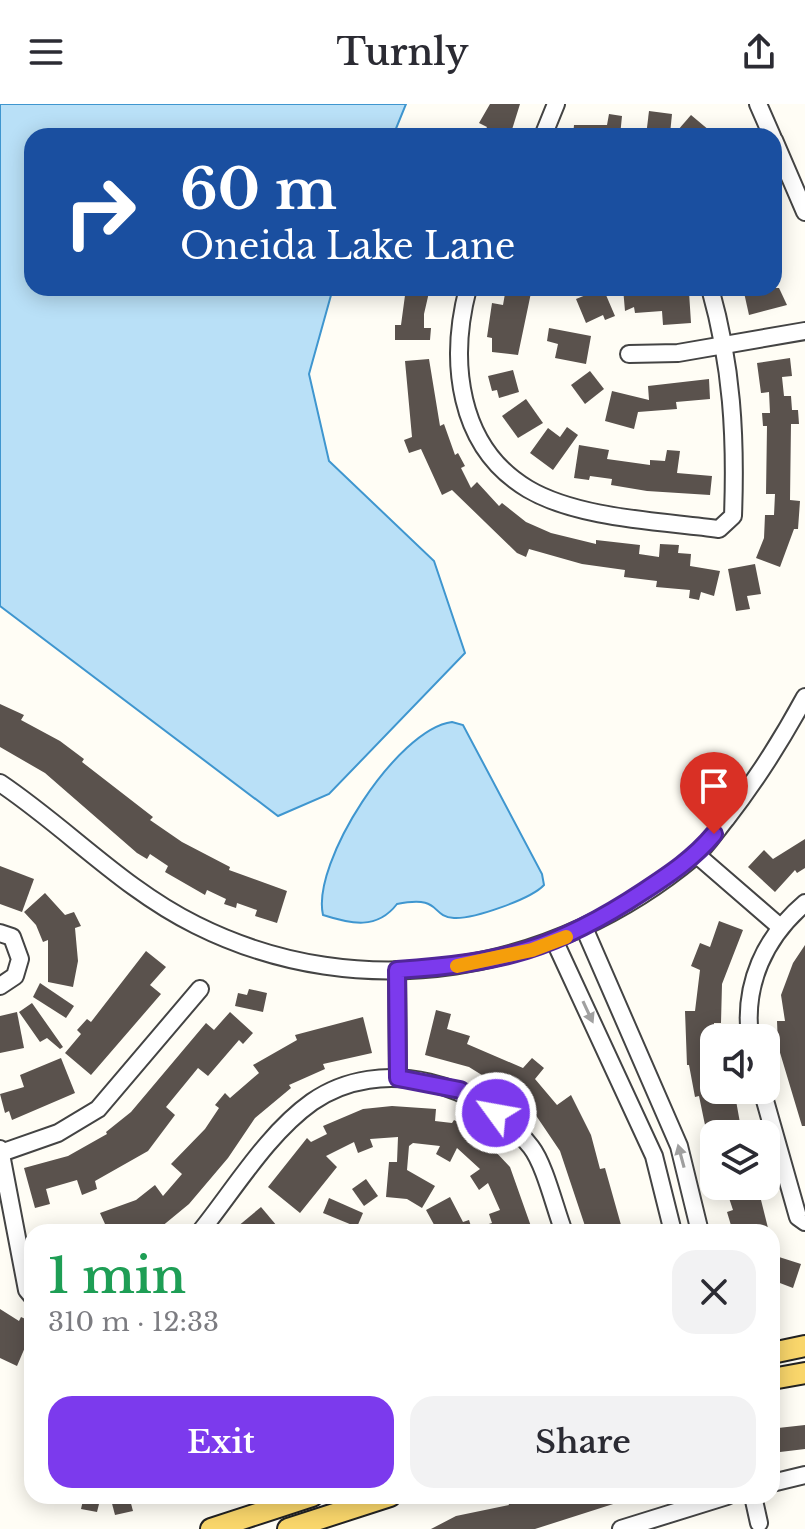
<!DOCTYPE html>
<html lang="en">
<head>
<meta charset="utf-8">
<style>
	:root { --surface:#fff; --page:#f2f2f3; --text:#2b2b33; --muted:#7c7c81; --accent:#7c3aed }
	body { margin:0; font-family:"Libre Baskerville",serif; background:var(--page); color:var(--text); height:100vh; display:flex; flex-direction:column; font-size:30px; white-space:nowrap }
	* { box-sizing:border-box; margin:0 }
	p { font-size:26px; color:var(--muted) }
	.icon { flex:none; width:44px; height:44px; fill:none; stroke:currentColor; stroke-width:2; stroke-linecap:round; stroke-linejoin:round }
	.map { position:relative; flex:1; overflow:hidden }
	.drawer { position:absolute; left:24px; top:1120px; width:756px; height:280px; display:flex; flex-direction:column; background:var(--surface); border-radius:24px; box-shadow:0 4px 20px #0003 }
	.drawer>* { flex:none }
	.hud { position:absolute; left:24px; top:24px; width:758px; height:168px; border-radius:24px; box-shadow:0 4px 20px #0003; background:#1a4fa0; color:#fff; overflow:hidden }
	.fabs { position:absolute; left:700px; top:920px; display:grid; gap:16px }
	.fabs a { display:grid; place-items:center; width:80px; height:80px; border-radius:16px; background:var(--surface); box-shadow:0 4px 20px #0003; font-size:40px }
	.pin { position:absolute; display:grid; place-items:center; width:68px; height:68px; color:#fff; margin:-82px -34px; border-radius:50% 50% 50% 0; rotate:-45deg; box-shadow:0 0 8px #0007 }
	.pin .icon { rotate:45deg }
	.me { position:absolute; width:88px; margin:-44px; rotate:302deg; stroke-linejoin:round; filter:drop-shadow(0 0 6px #0008) }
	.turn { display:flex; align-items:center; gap:28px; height:168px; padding:0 24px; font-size:36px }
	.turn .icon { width:104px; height:104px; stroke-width:2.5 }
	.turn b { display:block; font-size:56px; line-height:68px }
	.round { display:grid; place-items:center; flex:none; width:84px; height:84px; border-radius:24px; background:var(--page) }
	.head { display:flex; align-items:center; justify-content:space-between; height:136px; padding:0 24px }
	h1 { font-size:48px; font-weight:600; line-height:60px; color:#1e9e55 }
	.cta { display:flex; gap:16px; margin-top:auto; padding:16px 24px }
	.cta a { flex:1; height:92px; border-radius:24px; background:var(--accent); color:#fff; font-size:32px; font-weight:600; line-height:92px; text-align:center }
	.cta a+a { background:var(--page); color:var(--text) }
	header { display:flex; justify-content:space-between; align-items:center; height:104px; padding:0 24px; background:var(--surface); font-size:36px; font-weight:600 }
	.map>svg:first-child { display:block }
</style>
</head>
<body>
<header><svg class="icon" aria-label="menu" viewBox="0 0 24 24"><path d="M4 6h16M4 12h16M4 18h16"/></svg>Turnly<svg class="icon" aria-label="share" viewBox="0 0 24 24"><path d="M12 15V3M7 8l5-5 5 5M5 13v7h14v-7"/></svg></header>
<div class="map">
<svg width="805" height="1425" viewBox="0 0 805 1425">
	<rect width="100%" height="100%" fill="#fffdf5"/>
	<g fill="#b9e0f7" stroke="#3f96cf" stroke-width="2">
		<path d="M0 0H406L393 32H32V184H333L309 270 329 357 434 457 465 549 329 690 278 712 0 502Z"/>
		<path d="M452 618 463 621 542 770 544 781C531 795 474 815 454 814 429 812 443 791 397 800 377 826 351 820 323 811 311 759 397 625 452 618Z"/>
	</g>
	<g fill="#5a524d">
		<path d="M490 0H520L510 32H482L487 23 479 19Z"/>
		<path d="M649 7 672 10 670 30 646 32Z"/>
		<path d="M609 10 622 12 620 32H573L574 21H607Z"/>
		<path d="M691 11 716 32H685L678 26Z"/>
		<path d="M406 184H430L424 210V224H431L430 236H395V221H401Z"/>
		<path d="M506 184H532L518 251 492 248V234L487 233 492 199 503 201Z"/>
		<path d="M603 184 615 212 605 216 603 211 586 219 576 195Z"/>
		<path d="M623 184H674V189L689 188 691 219 663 221 662 207 635 209 634 203 625 207Z"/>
		<path d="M743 184H779L787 201 749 211Z"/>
		<path d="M549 224 591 232 586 260 555 254 558 240 547 237Z"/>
		<path d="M790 254 792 272 782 273 784 292H791L792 306H798L799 320H791L790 396 800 397 798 425H794L780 463 756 454 764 434 765 411H774L775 390H766L767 322H763L762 309H770L769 288 761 289 757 259Z"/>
		<path d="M429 255 440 322 444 320 455 351 458 349 465 362 461 364 471 384 477 378 499 402 502 399 526 418 551 429 596 440V436L640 441 639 450 659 453 660 440 679 441 678 449 691 450 690 462 720 467 714 492 701 488 699 496 689 494 690 486 656 483 657 477 624 473 625 466 582 460 529 445 526 453 517 449 452 386 442 391 421 345 409 349 404 336 412 333 405 257Z"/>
		<path d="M513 266 519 288 499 294 497 286 492 287 488 272Z"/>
		<path d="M590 267 604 285 585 300 571 281Z"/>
		<path d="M709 275 710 295 676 298 677 305 638 308 634 325 605 317 612 287 649 296 648 282Z"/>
		<path d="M526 295 543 319 518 334 502 312Z"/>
		<path d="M567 323 578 331 553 366 530 349 548 324 560 333Z"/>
		<path d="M579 341 609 346 607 355 650 361V356L665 357 667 346 680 347 677 369 712 372 710 391 647 387 611 381 612 375 590 372 589 376 574 374Z"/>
		<path d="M755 460 761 490 747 492 750 505 736 507 728 465Z"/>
		<path d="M0 600 24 611 21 616 60 637 84 655 82 658 153 713 150 716 182 738 230 763 229 766 287 787 277 819 255 812 257 806 237 799 236 804 224 800 226 795 207 786 205 791 165 768 168 762 150 750 147 755 137 749 45 669 0 643Z"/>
		<path d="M805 735V764L797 769 795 766 775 788 748 763 764 746 773 755Z"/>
		<path d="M0 762 34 775 22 808 0 800Z"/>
		<path d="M45 789 65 811 74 808 81 822 75 824 78 857 73 883 48 878V836L43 838 36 821 24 808Z"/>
		<path d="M719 817 743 826 722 880 721 919H714V986H721L722 994 735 991 742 1030H720L716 1018 705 1021 699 992 695 993 689 961H687L685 907H695L700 866 691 862 700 839 710 843Z"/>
		<path d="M805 841V1022H802L778 942 777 917H785L781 891 793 859Z"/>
		<path d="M146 847 166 863 150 881 161 890 91 971 65 949 81 930 77 926 87 915 91 918Z"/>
		<path d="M40 879 74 902 66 914 33 893Z"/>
		<path d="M249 885 267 889 263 908 235 902 238 889 247 891Z"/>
		<path d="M32 899 63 943 60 945 47 934 40 938 19 908Z"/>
		<path d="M436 906 451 910 447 925 470 932 467 940 523 964 532 954 544 964 535 975 557 1001 571 991 591 1031 600 1065 605 1064 623 1128H587L560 1047 535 1010 519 994 469 963 425 951Z"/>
		<path d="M17 908 24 944 0 949V912Z"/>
		<path d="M230 908 253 929 243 940 239 936 208 972 198 964 166 1003 175 1011 148 1047 95 1077 97 1085 82 1091 77 1076 46 1085 50 1100 35 1104 24 1064 68 1052 107 1030 106 1028 131 1008 206 919 214 926Z"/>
		<path d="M363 913 372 949 323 960 325 965 289 981 291 984 255 1014 228 1054 189 1100 155 1128H88L105 1120 100 1109 136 1096 155 1081 163 1092 182 1070 171 1060 205 1025 219 1004 215 1001 225 989 230 994 259 969 253 961 297 936 295 931Z"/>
		<path d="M61 954 75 989 12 1016 9 1007 5 1009 0 990 24 983 20 971Z"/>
		<path d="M392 1002 436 1005 435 1017 452 1019 454 1016 477 1028 510 1063 533 1128H438L426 1106 450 1093 463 1118 469 1116 472 1125 492 1119 489 1110 500 1106 488 1079 479 1086 470 1072 480 1065 457 1044 450 1058 436 1050 440 1042 413 1039 409 1042 407 1066 435 1082 422 1104 407 1095 386 1093 389 1058H397L398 1033 370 1035 373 1043 358 1049 354 1038 326 1052 337 1063 300 1109 268 1083 307 1034 311 1038 327 1030 323 1022 363 1005Z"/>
		<path d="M366 1075 378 1092 364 1102 352 1085Z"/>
		<path d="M725 1082H762L765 1090 760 1092 769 1128H733L727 1108 733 1106Z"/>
		<path d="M329 1094 363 1109 357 1123 323 1109Z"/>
		<path d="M261 1103 282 1128H231Z"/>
		<path d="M779 1153 801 1160 793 1184 772 1176Z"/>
		<path d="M0 1205 19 1217 21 1213 32 1218V1227L17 1262 0 1254Z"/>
		<path d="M805 1321V1345L780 1348 778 1324Z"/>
		<path d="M84 1392H101L97 1408 81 1405Z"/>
		<path d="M110 1392H129L133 1407 115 1411Z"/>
		<path d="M521 1392H631L632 1394 535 1425H431L456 1412 509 1401 507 1396Z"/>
	</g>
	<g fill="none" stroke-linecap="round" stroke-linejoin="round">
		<defs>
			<g id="minor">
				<path d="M758 0 772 32"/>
				<path d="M543 32 556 0"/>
				<path d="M774 36 805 108"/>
				<path d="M468 184C449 256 457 343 528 385 579 415 661 417 719 425L733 412C736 331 732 262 710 184"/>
				<path d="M629 250 678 249 805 227"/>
				<path d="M0 679C67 724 123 785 196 821 362 904 555 869 695 752 707 742 716 727 726 715 758 674 780 639 805 593"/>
				<path d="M697 751 779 822"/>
				<path d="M585 826 679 1042 700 1128"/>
				<path d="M0 829 12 833 20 855 15 872 0 882"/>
				<path d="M555 838 654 1052 673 1128"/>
				<path d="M397 866 398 974"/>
				<path d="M750 934C743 880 765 833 805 799"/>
				<path d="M762 986 798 1113 805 1118"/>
				<path d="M0 1045 27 1186 32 1192"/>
				<path d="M1 1049 58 1029 98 1005 200 885"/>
				<path d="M200 1128C234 1086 267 1030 312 998 381 950 482 979 531 1043 545 1061 555 1105 564 1128"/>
				<path d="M772 1379 805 1371"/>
				<path d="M753 1392 759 1419"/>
				<path d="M621 1425 727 1392"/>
			</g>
			<g id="major">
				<path d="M772 1249 805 1242"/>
				<path d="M772 1275 805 1269"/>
				<path d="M211 1425 312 1392"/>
				<path d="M288 1425 390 1392"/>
			</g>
		</defs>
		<use href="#minor" stroke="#444" stroke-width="20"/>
		<use href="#major" stroke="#222" stroke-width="24"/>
		<use href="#minor" stroke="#fff" stroke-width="16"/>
		<use href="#major" stroke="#f9d66b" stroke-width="20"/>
	</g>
	<defs><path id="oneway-solid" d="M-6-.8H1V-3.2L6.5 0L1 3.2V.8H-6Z" transform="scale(2)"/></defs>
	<g fill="#a0a0a0">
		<use href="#oneway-solid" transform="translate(588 908) rotate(65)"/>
		<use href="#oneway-solid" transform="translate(681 1052) rotate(-105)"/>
	</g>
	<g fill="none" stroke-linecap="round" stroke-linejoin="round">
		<defs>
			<path id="route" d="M496 1009 460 986 398 974 397 866C502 859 555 846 644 787 670 770 694 754 714 730"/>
		</defs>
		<use href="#route" stroke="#51269a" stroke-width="20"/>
		<use href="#route" stroke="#7c3aed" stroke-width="14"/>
		<path stroke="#f59e0b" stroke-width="14" d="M457 862 532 846 566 833"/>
	</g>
</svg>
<div class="fabs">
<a><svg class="icon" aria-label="sound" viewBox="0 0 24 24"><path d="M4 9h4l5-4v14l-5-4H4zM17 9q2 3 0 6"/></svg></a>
<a><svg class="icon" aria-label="layers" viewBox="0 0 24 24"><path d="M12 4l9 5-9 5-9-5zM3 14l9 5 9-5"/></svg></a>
</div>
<div class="pin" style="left:714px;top:730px;background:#d93025"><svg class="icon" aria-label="arrive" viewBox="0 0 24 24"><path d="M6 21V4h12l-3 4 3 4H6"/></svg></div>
<svg class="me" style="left:496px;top:1009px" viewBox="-20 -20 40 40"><circle r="17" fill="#7c3aed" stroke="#fff" stroke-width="3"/><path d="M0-11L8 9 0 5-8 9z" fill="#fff"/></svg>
<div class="hud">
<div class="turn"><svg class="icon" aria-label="right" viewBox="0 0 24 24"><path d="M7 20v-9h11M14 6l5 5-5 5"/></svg><div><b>60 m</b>Oneida Lake Lane</div></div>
</div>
<section class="drawer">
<div class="head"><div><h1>1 min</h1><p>310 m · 12:33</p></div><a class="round"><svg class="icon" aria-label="close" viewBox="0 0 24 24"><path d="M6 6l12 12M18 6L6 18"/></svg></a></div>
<div class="cta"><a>Exit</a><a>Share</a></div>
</section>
</div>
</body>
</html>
